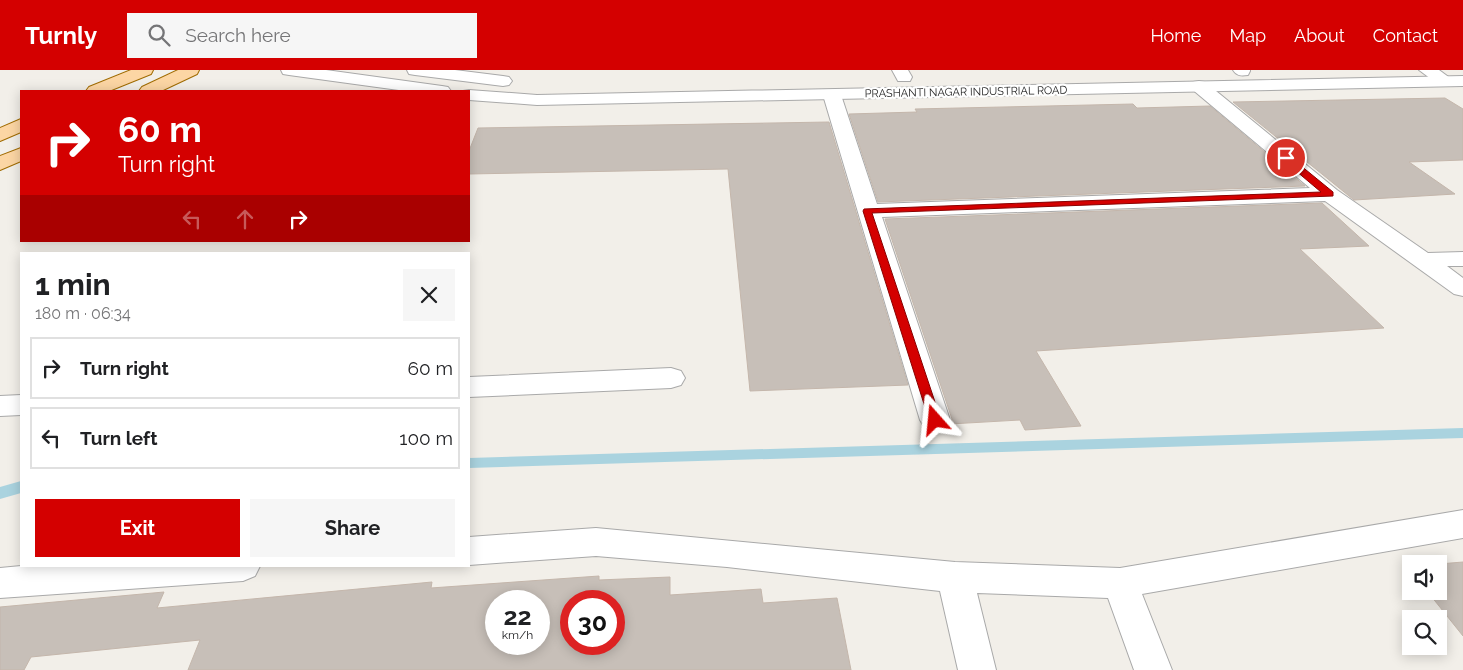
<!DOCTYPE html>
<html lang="en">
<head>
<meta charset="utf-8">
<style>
	:root { --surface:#fff; --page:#f6f6f6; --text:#202124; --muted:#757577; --line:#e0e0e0; --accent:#d40000 }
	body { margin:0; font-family:Raleway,sans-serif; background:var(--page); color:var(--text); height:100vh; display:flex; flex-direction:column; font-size:19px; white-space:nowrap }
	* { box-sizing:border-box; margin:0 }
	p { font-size:16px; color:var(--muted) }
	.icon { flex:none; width:28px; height:28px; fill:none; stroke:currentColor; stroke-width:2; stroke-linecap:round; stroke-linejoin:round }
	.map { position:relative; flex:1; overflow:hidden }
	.details { position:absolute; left:20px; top:182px; width:450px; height:315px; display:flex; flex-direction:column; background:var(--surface); border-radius:0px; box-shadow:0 2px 12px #0003 }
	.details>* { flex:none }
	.banner { position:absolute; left:20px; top:20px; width:450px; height:152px; border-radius:0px; box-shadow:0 2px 12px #0003; background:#d40000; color:#fff; overflow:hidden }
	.fabs { position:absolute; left:1402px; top:485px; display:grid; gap:10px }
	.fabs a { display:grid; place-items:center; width:45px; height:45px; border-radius:0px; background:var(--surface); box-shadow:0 2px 12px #0003; font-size:25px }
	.speed { position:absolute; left:485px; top:520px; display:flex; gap:10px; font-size:25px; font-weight:700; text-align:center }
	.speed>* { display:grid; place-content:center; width:65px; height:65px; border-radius:50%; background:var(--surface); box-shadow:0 2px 12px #0003; line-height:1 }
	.speed small { font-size:12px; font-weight:400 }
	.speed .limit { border:8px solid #d22; background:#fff; color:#111 }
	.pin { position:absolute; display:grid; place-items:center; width:42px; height:42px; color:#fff; margin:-21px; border:2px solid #fff; border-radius:50%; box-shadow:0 1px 5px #0007 }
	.me { position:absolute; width:55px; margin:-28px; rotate:342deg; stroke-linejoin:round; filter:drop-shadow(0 0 4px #0008) }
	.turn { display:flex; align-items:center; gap:18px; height:105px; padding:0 15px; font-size:22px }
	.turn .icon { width:65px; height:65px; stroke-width:2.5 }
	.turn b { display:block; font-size:35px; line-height:42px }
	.lanes { display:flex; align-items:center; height:48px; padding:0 15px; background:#0003; justify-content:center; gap:25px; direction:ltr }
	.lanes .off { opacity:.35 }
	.round { display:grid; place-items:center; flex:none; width:52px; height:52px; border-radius:0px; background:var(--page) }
	.head { display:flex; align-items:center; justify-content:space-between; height:85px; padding:0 15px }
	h1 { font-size:30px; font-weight:700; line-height:38px }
	.button { display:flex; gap:10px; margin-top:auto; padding:10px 15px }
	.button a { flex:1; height:58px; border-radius:0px; background:var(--accent); color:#fff; font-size:20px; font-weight:700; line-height:58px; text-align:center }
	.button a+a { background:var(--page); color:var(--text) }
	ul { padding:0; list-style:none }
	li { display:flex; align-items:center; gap:15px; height:62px; margin:0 10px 8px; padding:0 5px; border:2px solid var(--line); border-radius:0px }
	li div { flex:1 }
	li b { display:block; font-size:19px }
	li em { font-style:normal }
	header { display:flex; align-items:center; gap:30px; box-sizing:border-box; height:70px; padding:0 25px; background:var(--accent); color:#fff }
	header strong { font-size:24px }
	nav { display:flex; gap:28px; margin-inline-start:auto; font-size:18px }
	.search { width:350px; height:45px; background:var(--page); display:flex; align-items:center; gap:12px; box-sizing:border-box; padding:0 18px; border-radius:0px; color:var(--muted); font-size:19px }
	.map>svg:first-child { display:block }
</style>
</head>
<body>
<header>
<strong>Turnly</strong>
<div class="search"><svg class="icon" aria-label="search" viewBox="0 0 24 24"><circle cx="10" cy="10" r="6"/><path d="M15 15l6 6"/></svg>Search here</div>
<nav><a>Home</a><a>Map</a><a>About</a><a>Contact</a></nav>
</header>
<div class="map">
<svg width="1463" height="600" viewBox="0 0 1463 600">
	<rect width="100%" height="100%" fill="#f2efe9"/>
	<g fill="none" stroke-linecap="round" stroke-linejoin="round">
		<g fill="#aad3df" fill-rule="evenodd">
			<path d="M1463 358V368L469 398V388Z"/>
			<path d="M21 411V423L0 429V417Z"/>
		</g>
	</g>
	<g fill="#c7bfb8" stroke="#c4b6ab" fill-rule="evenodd">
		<path d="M1445 28 1463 39V90L1409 92 1455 124 1354 130 1233 32Z"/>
		<path d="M1133 34 1137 38 1210 36 1305 116 878 132 849 44 917 42 915 39Z"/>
		<path d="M829 52 908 315 750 321 728 99 469 104V81L478 58Z"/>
		<path d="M1322 133 1369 176 1300 179 1384 258 1036 281 1081 356 1025 360 1020 350 950 354 952 349 885 149Z"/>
		<path d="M1463 492V566L1427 521H1439V494Z"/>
		<path d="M599 506V510L670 507V525L761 519 763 533 837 528 851 600H188L200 570 31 587 24 600H0V537L164 522 157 538 432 512 431 518ZM496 531H539V574H496ZM571 531H614V574H571Z"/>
	</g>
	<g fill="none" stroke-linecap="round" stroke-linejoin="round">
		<defs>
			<g id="minor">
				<path d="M892 0H908L912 7 910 11H898Z"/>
				<path d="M1233 0H1250V1L1248 5C1241 6 1237 6 1233 0Z"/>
				<path d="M1419 0H1439L1454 11 1451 15H1439Z"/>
				<path d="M1199 11 1205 12 1337 120 1428 183 1463 182V196H1447L1463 208V226L1454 224 1325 131 882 147 950 350 945 358 935 361 925 358 920 350 823 25 826 21H838L841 25 877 134 1310 118 1193 20 1190 16 1193 12Z"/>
				<path d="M671 298 681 301 685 308 681 315 671 318 469 327V307Z"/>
				<path d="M21 325V345L0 346V326Z"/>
				<path d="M1463 440V468L1142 524 1172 600H1134L1108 528 977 523 996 600H958L940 521 727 497 596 486 469 495V467L596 458 955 492 1120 498Z"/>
				<path d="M21 496H260L255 506 243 511 0 528V498Z"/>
			</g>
			<g id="tertiary">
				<path d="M281 0H326L442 16 448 17 451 21H406L289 5 283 4Z"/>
				<path d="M407 0H455L503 6 509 7 512 11 509 15 503 16 415 5 409 4Z"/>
				<path d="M1463 6V16L537 35 469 30V21H463L469 20 537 25Z"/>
			</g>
			<g id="primary">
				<path d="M131 0H153L151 4 109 21H86L89 17Z"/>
				<path d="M178 0H199L197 4 161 21H139L142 17Z"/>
				<path d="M21 49V62L0 71V58Z"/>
				<path d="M21 78V91L0 100V86Z"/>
			</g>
		</defs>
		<use href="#minor" stroke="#a9a9a9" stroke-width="2"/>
		<use href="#tertiary" stroke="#a9a9a9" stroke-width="2"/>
		<use href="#primary" stroke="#a06b00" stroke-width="2"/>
		<use href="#minor" fill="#fff" fill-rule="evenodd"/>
		<use href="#tertiary" fill="#fff" fill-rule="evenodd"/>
		<use href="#primary" fill="#fcd6a4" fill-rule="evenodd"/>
	</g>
	<path fill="#d40000" stroke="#8a0000" d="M1283 86H1289L1333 122V126L872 143 941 350 939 353H930L863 141 864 139 1321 122 1283 90Z"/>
	<g text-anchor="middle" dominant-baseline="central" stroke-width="4.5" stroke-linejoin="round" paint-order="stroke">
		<g font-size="11" fill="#222" stroke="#fff">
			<text transform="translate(966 22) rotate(-1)">PRASHANTI NAGAR INDUSTRIAL ROAD</text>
		</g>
	</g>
</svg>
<div class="fabs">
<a><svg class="icon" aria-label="sound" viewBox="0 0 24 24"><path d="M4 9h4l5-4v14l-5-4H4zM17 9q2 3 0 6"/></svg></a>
<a><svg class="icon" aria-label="search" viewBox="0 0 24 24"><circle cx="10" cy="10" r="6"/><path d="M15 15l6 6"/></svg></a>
</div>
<div class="speed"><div>22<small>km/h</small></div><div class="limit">30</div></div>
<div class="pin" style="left:1286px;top:88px;background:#d93025"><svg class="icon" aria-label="arrive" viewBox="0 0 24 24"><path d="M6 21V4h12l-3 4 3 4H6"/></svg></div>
<svg class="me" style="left:935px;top:350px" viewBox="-20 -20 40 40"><path d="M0-17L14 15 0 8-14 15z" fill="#d40000" stroke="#fff" stroke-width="4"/></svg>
<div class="banner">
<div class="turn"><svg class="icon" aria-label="right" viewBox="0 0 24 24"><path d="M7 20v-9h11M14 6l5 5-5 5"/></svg><div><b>60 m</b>Turn right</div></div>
<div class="lanes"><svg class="icon off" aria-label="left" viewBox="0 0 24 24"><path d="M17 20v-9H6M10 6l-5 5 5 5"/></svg><svg class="icon off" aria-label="ahead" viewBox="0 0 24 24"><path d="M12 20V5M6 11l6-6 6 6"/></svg><svg class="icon" aria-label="right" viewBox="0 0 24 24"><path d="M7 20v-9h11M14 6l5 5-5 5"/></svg></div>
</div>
<section class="details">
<div class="head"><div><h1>1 min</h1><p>180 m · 06:34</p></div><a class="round"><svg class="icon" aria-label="close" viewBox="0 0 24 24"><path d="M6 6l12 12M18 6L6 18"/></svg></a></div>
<ul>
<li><svg class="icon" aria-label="right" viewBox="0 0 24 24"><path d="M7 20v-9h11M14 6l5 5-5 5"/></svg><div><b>Turn right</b></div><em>60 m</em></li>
<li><svg class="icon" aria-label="left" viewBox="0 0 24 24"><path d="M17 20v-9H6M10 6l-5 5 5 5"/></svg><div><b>Turn left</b></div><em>100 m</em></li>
</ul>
<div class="button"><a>Exit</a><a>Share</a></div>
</section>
</div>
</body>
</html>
